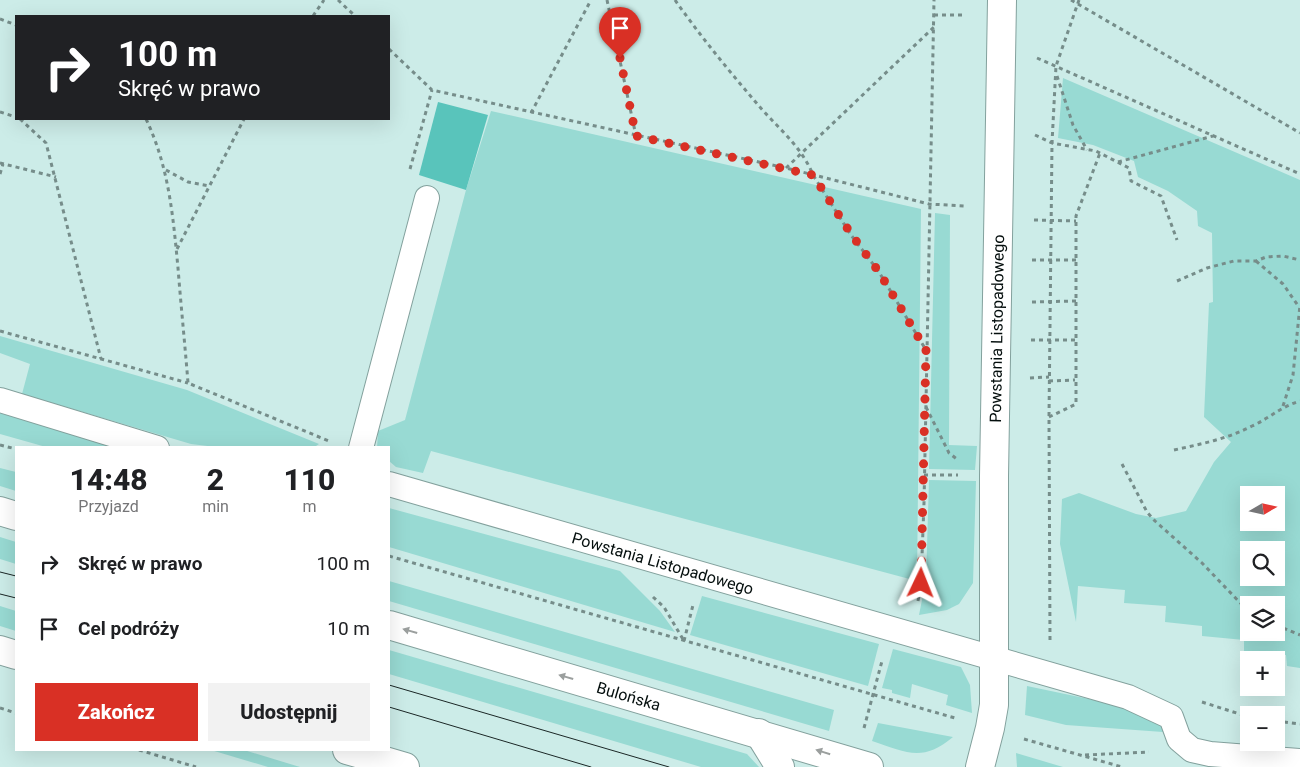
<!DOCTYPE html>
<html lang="pl">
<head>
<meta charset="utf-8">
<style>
	:root { --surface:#fff; --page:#f2f2f2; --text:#202124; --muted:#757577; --accent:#d93025 }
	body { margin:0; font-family:Roboto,sans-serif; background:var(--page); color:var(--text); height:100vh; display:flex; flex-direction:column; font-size:19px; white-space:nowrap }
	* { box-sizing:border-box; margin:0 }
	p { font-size:16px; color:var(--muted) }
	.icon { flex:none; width:28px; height:28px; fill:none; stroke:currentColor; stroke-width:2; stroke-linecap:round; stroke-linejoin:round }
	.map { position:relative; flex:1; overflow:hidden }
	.sheet { position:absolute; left:15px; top:446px; width:375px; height:305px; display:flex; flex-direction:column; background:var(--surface); border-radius:0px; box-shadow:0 5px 20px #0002 }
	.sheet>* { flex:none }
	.top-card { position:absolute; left:15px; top:15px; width:375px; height:105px; border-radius:0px; box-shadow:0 5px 20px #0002; background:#202124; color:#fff; overflow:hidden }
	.needle { width:32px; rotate:81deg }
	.buttons { position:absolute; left:1240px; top:486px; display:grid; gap:10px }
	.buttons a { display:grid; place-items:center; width:45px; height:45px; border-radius:0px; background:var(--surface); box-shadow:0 5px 20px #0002; font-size:25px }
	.pin { position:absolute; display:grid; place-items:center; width:42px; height:42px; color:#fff; margin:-51px -21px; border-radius:50% 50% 50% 0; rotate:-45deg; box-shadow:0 0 5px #0007 }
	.pin .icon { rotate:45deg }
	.me { position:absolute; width:55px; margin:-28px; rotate:2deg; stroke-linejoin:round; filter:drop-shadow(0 0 4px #0008) }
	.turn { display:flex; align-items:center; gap:18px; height:105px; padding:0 20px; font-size:22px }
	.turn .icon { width:65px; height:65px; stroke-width:2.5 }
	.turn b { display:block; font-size:35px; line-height:42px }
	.eta { display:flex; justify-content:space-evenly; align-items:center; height:85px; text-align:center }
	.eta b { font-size:30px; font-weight:800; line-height:35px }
	.primary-button { display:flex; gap:10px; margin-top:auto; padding:10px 20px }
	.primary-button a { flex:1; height:58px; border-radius:0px; background:var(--accent); color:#fff; font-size:20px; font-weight:800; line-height:58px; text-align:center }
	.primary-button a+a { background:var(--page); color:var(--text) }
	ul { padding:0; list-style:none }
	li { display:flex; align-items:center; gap:15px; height:65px; padding:0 20px }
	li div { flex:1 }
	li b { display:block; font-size:19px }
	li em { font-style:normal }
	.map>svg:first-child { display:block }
</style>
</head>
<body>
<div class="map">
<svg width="1300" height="767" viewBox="0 0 1300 767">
	<rect width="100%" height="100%" fill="#ccece8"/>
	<g fill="#98dad3" fill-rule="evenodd">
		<path d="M1063 78 1300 180V668L1287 666 1286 655 1244 652V640L1202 636V626L1165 622 1166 606 1124 603 1125 590 1078 586 1076 622 1060 544 1062 499 1079 493 1136 514 1156 518 1186 511 1214 462 1231 442 1204 417 1209 303 1213 302 1212 233 1198 226 1197 211 1168 191 1138 177 1134 161 1093 145 1058 138ZM1249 495H1276V522H1249ZM1249 550H1276V578H1249ZM1249 605H1276V632H1249Z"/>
		<path d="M491 111 921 209 917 581 431 451 423 473 396 467 389 461V448H377L378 431 405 420 466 190Z"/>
		<path d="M935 213 950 215 949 445 977 446 975 470 929 469Z"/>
		<path d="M0 336 187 390 319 444 313 448H224L191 444 22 394 30 364 0 353Z"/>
		<path d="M0 413 114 447H46L0 434Z"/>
		<path d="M0 468 16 472V491L0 486Z"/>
		<path d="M929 480 976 481 973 583 959 604 947 610 919 615 926 580Z"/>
		<path d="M389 508 620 571 660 611 675 632 389 547Z"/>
		<path d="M0 537 16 542V564L0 559Z"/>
		<path d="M389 581 834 710 829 731 389 601Z"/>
		<path d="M702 596 879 644 868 686 690 635Z"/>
		<path d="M0 606 16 611V631L0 626Z"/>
		<path d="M893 649 961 667 970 685 972 713 946 705 948 695 912 684 910 698 892 693V690L882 688Z"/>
		<path d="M389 650 747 754 759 767H701L389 674Z"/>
		<path d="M1027 686 1127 707 1163 725V732L1066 725 1025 715Z"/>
		<path d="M878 723 953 737C922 763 906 752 872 741Z"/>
		<path d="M211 750H244L300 767H268Z"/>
		<path d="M1016 753 1063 767H1017Z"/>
	</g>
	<path fill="#59c4bb" d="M438 102 488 115 466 190 419 175Z"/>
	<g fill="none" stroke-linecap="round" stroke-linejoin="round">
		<defs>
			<g id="service">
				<path d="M0 400 157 448"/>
				<path d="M361 448 427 198"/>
				<path id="s1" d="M389 484 1128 697 1171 717 1179 739 1192 750 1210 754 1300 761"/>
			</g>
			<g id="minor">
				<path id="s2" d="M980 767 990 728 994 705V476L1002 0"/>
			</g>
			<g id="secondary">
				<path d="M0 511 16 516"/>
				<path id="s3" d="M389 625 869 767"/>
				<path d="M0 650 16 655"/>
				<path d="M759 733 780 767"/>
				<path d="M347 750 405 767"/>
			</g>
		</defs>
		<use href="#service" stroke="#83a19d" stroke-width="26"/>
		<use href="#minor" stroke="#83a19d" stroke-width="30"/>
		<use href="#secondary" stroke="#83a19d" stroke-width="30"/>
		<g stroke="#768d8a" stroke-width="3" stroke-dasharray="4 4" stroke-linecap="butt">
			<path d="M338 0 355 16"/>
			<path d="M607 0 636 136"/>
			<path d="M675 0C701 37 730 72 759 106 778 128 802 147 813 175L851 235 879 272 926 350"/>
			<path d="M1071 0 1300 133"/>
			<path d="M934 15H966"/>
			<path d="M313 16 324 0"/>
			<path d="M0 19 16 25"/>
			<path d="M389 49 432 90 786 168 929 204 964 206"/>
			<path d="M1037 58 1300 174"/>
			<path d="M1057 76 1073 125 1087 150"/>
			<path d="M0 112 16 117"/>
			<path d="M531 113 591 0"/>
			<path d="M20 119 46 143 101 359"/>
			<path d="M146 119C169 167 173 216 178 268 181 306 185 345 188 383L329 441"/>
			<path d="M1035 135 1052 143 1096 151 1129 168 1131 181 1161 196 1177 240"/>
			<path d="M1118 162 1213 136"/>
			<path d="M0 163 56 177"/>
			<path d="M786 168 934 27"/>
			<path d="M410 169 432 90"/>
			<path d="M166 170 188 182 209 186"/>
			<path d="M0 174 3 164"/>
			<path d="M1034 220 1076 221"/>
			<path d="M177 249 244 119"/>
			<path d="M1032 260H1076"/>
			<path d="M1256 261 1283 284 1299 307"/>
			<path d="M1177 281 1207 268 1234 261H1256L1266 257 1283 256 1300 260"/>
			<path d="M1032 302 1076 301"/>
			<path d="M0 331 188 383"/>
			<path d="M1031 340H1076"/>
			<path d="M1030 378 1049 377"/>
			<path d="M1049 381 1075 380"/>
			<path d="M1283 406 1293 375 1300 305"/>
			<path d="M926 407 949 453 958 460"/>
			<path d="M1049 417 1076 404V216L1100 153"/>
			<path d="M0 445 16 449"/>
			<path d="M1174 450C1201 444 1227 439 1252 426 1270 418 1280 407 1300 401"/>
			<path d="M1122 464 1147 512 1155 521 1202 563 1249 612"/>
			<path d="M924 475H958"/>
			<path d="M389 556 955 718"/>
			<path d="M653 597 664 607 684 641"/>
			<path d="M918 601 921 583 924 503 934 0"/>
			<path d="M1276 625 1300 635"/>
			<path d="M1050 640 1049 417 1052 143 1056 66 1079 0"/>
			<path d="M684 641 693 605"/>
			<path d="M1202 702 1249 717"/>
			<path d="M0 708 16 713"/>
			<path d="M1276 721 1300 724"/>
			<path d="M864 728 882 661"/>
			<path d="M1024 739 1122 767"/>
			<path d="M139 750 196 767"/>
			<path d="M1085 755 1149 752"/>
		</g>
		<use href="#service" stroke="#fff" stroke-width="24"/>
		<use href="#minor" stroke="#fff" stroke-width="28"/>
		<use href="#secondary" stroke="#fff" stroke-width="28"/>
		<g stroke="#1b2726" stroke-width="1">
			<path d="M0 572 16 576"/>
			<path d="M0 594 16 598"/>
			<path d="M389 685 669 767"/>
			<path d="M389 707 591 767"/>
		</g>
	</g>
	<defs><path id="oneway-solid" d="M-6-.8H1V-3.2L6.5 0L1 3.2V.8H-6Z" transform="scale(1.25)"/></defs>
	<g fill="#9b9f9e">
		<use href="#oneway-solid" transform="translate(410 631) rotate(-164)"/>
		<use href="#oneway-solid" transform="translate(566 677) rotate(-164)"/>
		<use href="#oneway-solid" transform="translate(823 752) rotate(-163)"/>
	</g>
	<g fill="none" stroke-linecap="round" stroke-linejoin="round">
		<path stroke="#d93025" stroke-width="9" stroke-dasharray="0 16.2" d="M620 58 636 136 813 175 851 234 879 272 926 350 921 583"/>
	</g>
	<g text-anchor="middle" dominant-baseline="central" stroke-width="4" stroke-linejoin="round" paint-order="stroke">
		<g font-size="16" fill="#040e0d" stroke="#d9f9f5">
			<text stroke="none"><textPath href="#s2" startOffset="440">Powstania Listopadowego</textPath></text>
			<text stroke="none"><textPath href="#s1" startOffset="285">Powstania Listopadowego</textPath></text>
			<text stroke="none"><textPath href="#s3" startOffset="250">Bulońska</textPath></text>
		</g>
	</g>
</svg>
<div class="buttons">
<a><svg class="needle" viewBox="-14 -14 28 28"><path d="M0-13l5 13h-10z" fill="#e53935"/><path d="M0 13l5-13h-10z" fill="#757577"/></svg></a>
<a><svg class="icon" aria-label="search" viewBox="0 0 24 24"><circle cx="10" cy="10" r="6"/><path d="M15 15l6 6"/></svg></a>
<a><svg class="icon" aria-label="layers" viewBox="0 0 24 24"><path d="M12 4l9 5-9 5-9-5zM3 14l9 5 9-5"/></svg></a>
<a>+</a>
<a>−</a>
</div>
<div class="pin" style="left:620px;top:58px;background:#d93025"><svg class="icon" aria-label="arrive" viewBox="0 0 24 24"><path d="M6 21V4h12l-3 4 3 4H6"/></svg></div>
<svg class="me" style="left:921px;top:583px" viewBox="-20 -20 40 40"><path d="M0-17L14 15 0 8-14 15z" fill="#d93025" stroke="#fff" stroke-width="4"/></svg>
<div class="top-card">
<div class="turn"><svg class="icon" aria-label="right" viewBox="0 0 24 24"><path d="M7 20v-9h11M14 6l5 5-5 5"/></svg><div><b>100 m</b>Skręć w prawo</div></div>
</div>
<section class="sheet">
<div class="eta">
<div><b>14:48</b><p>Przyjazd</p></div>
<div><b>2</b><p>min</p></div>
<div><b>110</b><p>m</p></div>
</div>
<ul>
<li><svg class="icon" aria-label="right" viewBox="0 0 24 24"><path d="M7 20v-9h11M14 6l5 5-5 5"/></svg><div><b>Skręć w prawo</b></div><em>100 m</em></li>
<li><svg class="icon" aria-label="arrive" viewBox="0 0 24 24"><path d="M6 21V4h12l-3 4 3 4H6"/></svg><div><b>Cel podróży</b></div><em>10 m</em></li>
</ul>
<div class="primary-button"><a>Zakończ</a><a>Udostępnij</a></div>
</section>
</div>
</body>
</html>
